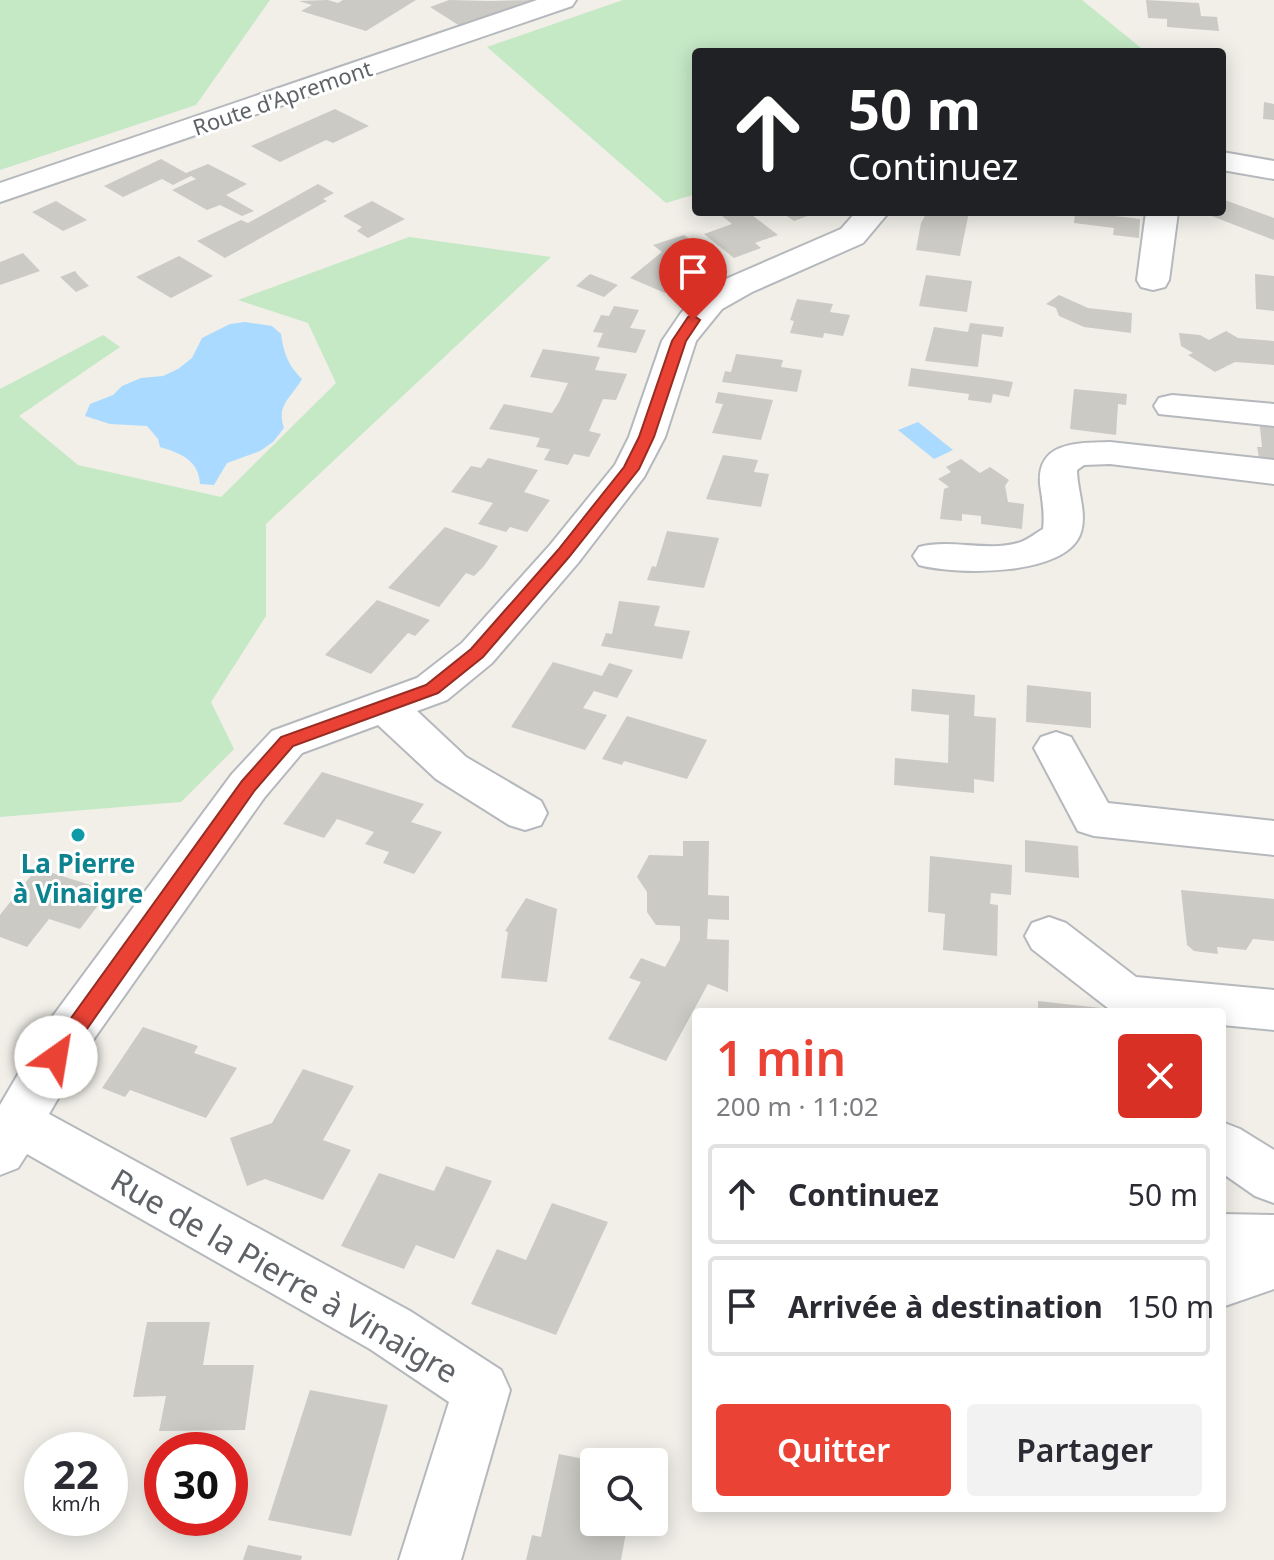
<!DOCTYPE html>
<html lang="fr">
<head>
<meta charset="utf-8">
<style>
	:root { --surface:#fff; --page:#f2f2f3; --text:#2b2b33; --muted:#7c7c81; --line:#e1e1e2; --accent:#ea4335 }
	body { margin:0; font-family:"Noto Sans",sans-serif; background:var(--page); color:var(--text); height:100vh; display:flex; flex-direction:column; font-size:30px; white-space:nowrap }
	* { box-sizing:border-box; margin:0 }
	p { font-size:26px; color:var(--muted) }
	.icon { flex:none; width:44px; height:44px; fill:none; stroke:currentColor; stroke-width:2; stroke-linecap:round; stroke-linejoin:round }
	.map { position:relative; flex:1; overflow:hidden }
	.drawer { position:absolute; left:692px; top:1008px; width:534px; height:504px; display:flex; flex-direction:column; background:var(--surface); border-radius:8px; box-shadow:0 4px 20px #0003 }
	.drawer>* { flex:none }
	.top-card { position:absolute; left:692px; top:48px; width:534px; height:168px; border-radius:8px; box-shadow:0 4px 20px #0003; background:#202124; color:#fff; overflow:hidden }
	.fabs { position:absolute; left:580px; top:1448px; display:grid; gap:16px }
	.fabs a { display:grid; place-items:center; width:88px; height:88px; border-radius:8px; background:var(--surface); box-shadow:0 4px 20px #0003; font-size:40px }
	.speed { position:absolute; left:24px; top:1432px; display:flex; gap:16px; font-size:40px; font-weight:700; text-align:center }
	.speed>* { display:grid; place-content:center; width:104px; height:104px; border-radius:50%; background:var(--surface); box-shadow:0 4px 20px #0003; line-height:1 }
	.speed small { font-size:20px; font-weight:400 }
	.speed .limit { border:12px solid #d22; background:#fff; color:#111 }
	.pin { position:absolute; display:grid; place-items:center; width:68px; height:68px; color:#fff; margin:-82px -34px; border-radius:50% 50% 50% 0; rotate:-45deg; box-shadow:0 0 8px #0007 }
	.pin .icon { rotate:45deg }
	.me { position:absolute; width:88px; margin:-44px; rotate:32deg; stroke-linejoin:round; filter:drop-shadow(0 0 6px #0008) }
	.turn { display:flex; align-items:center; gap:28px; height:168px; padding:0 24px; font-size:36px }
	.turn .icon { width:104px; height:104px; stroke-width:2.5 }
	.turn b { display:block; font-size:56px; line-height:68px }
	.round { display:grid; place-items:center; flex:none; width:84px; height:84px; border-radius:8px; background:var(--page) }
	.head { display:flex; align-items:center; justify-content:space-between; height:136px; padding:0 24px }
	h1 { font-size:48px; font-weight:600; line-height:60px; color:var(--accent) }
	.button { display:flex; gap:16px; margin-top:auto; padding:16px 24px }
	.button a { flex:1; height:92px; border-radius:8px; background:var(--accent); color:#fff; font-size:32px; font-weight:600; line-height:92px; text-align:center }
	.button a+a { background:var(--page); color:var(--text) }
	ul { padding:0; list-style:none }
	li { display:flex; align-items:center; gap:24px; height:100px; margin:0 16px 12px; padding:0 8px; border:4px solid var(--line); border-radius:8px }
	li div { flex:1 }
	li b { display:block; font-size:30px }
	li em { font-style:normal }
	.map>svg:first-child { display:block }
</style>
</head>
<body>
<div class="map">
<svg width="1274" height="1560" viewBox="0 0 1274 1560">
	<rect width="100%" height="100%" fill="#f1efe8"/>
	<g fill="#c5e8c5">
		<path d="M0 0H270L196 105 0 170Z"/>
		<path d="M623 0H1082L1146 52H696V194L666 203 487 47Z"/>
		<path d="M409 237 551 257 266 524V616L211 702 234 749 181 802 0 817V389L103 335 120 347 19 416 78 465 221 497 336 383 308 323 238 300Z"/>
	</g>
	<g fill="#aadaff">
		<path d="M245 322 272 326 281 334C284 354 288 365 302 379 291 398 276 405 284 428L273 442 260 451 227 463 214 485 200 484C199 460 180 453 160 447L158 439 147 426 110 424 85 416 90 404 113 395 122 386 141 378 163 376 178 369 192 358 202 338 230 324Z"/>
		<path d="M918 422 953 450 934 459 898 430Z"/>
	</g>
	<g fill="#cccac5">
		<path d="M328 0 338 3 343 0H416L366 31 301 11 312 5 299 1Z"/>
		<path d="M449 0 490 1 534 0 460 26 430 7Z"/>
		<path d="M1146 0 1199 3 1201 16 1217 17 1219 31 1167 27V19L1148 18Z"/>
		<path d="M1264 102 1274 104V120L1263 119Z"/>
		<path d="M335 109 369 126 333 143 326 140 280 162 251 146Z"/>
		<path d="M161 159 186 173 208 164 247 184 226 195 254 211 242 216 220 205 207 210 172 190 196 179 191 176 173 185 162 179 123 197 104 186Z"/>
		<path d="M318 184 334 193 323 199 327 201 225 258 197 241 241 220 248 223Z"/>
		<path d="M1222 199 1274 218V240L1206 214 1222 212Z"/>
		<path d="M56 201 87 220 63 231 32 212Z"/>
		<path d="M372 201 405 219 368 238 357 231 362 227 343 216Z"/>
		<path d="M734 212H748L778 235 755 243 761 248 734 258 704 234 732 224 722 216Z"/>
		<path d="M781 212H818L794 221Z"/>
		<path d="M927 212H969L960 256 916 250 921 223Z"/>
		<path d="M1075 212H1116L1115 216 1140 219 1139 238 1113 235 1114 228 1074 223Z"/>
		<path d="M684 235 718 259 687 269 692 273 665 293 630 278 662 252 653 245Z"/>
		<path d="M23 253 40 271 0 285V262Z"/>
		<path d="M179 256 213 276 171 298 136 277Z"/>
		<path d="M75 271 78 275 89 286 76 292 60 277Z"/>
		<path d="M590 274 618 285 604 297 576 286Z"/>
		<path d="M1255 274 1274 276V311L1256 309Z"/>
		<path d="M926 275 972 281 967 312 919 306Z"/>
		<path d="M1059 295 1088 308 1132 313 1131 333 1084 327 1059 316 1056 308 1046 304Z"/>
		<path d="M797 299 833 304 830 312 850 315 843 336 824 333 823 338 790 333 794 321 790 320Z"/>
		<path d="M614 306 639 310 630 328 646 330 636 353 597 347 603 333 593 332 601 315 609 316Z"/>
		<path d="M970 323 1004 327 1002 337 982 334 978 367 925 361 934 327 968 332Z"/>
		<path d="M1226 331 1238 338 1274 341V365L1235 362 1215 372 1188 355 1193 353 1181 346 1179 333 1200 335 1209 340Z"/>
		<path d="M543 349 600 357 595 370 627 374 616 400 603 399 589 431 601 434 589 457 574 454 568 465 544 460 550 449 536 447 540 438 489 429 504 404 552 413 559 402 568 383 530 377Z"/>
		<path d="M736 354 783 360 781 367 802 370 797 392 722 382 725 371 731 372Z"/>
		<path d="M911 368 995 379 1013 382 1009 397 993 394 991 403 968 400 969 394 908 386Z"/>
		<path d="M1074 389 1127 394 1126 405 1118 404 1116 435 1070 429Z"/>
		<path d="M718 392 773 400 761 440 712 433 723 404 715 403Z"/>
		<path d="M1259 418 1274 419V459L1259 458 1257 447H1262Z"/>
		<path d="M723 455 758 460 754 472 769 474 761 507 706 499Z"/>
		<path d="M488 458 538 470 524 492 550 500 527 532 510 527 506 532 478 524 493 503 451 492 471 466 481 468Z"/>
		<path d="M961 459 980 473 990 467 1009 480 1005 486 1008 502 1024 504 1022 529 981 524V516L962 514V521L940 519 944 489 949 487 938 479 951 472 946 467Z"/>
		<path d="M445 527 498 546 484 566 474 576 466 573 439 607 388 588Z"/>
		<path d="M667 531 719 538 704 588 647 580 652 566 656 567Z"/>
		<path d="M377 600 430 620 415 636 408 633 371 674 325 655Z"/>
		<path d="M619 601 660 606 654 626 690 631 682 659 601 646 606 633 612 634Z"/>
		<path d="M553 662 602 676 609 663 633 670 617 698 594 691 583 708 607 715 585 750 511 727Z"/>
		<path d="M1027 685 1091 692V728L1026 722Z"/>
		<path d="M912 689 975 695 974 716 996 718 994 782 974 779V793L894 785 895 758 948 763 949 715 911 711Z"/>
		<path d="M627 716 707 740 687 779 624 761 622 765 602 759Z"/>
		<path d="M322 772 424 804 411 822 442 832 414 874 383 863 389 852 365 844 374 832 337 819 324 838 283 824Z"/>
		<path d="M1025 840 1078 846 1079 878 1025 872Z"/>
		<path d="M683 841H709L708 895 729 896V920L708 919 707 939 729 940 728 992 708 984 666 1061 608 1039 641 982 629 978 641 958 665 967 680 940V926L656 925 647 912V892L637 877 649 855 683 856Z"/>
		<path d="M930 856 1012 865 1011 895 991 893 990 904 998 905 997 956 943 950 945 914 928 912Z"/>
		<path d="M37 868 109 891 80 929 49 919 27 947 0 937V915Z"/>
		<path d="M1181 890 1274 899V941L1253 939 1246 950 1217 947 1218 954 1194 951 1187 945Z"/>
		<path d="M526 898 557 909 547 982 501 978 508 932 505 931Z"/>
		<path d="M1038 1001 1119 1010V1012H1038Z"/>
		<path d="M143 1027 198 1046 194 1053 237 1068 206 1118 130 1090 125 1097 102 1088Z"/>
		<path d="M303 1069 354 1086 323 1140 351 1150 323 1200 265 1179 247 1186 230 1138 272 1123Z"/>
		<path d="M446 1166 492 1181 454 1259 416 1245 404 1269 341 1246 379 1173 434 1191Z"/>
		<path d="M552 1203 608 1222 556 1335 471 1304 497 1249 526 1260Z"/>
		<path d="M147 1322H210L203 1365H254L245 1430 159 1431 166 1396 133 1397Z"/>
		<path d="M310 1390 388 1405 351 1536 268 1520Z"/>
		<path d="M559 1454 594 1461V1522H628L621 1560H526L532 1535 541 1537Z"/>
		<path d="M248 1545 302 1556 301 1560H243Z"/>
	</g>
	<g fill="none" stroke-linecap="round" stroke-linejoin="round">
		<defs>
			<g id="minor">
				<path d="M537 0H576L572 6 0 202V183Z"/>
				<path d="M1222 152 1274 161V179L1222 170Z"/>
				<path d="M856 212H889L863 243 752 292 722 309 696 341 665 437 644 477 578 563 492 663 447 700 417 711 466 757 541 801 547 813 541 825 525 830 509 825 436 779 378 725 302 753 264 798 86 1050 49 1114 410 1311 501 1370 510 1390 461 1560H399L449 1402 370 1349 27 1154 18 1168 0 1175V1105L50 1020 232 774 272 731 417 678 462 643 550 545 615 465 629 437 662 341 681 313 698 295 728 278 841 229Z"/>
				<path d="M1146 212H1178L1169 280 1165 287 1153 290 1141 287 1137 280Z"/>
				<path d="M1172 395 1274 404V426L1159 414 1154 406 1159 398Z"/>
				<path d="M1110 442 1274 460V484L1110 464 1084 465 1077 470C1077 490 1087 512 1081 532 1068 577 955 575 919 565L913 556 919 547C952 538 989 553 1021 542 1029 539 1036 533 1043 529 1045 513 1042 499 1040 484 1037 441 1078 443 1110 442Z"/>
				<path d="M1056 732 1071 737 1108 803 1274 821V855L1094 836 1078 831 1034 748 1041 737Z"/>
				<path d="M1049 917 1066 923 1136 977 1274 990V1030L1222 1025V1012H1113L1032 949 1025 936 1032 923Z"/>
				<path d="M1222 1122 1240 1129 1274 1150V1203L1255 1196 1222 1173Z"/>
				<path d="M1222 1214 1274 1215V1289L1222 1307Z"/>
			</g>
		</defs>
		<use href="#minor" stroke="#b5b8bc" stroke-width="4"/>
		<use href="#minor" fill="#fff" fill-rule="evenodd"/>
	</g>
	<path fill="#ea4335" stroke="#982c22" stroke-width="2" d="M693 315 700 320 686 341 654 437 639 469 569 557 483 657 438 693 293 746 255 790 63 1063 56 1065 48 1063 45 1057 48 1050 242 781 281 737 426 685 471 649 558 550 624 467 639 437 672 341 688 317Z"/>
	<circle fill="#0f9aa8" stroke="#fff" stroke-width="3" cx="78" cy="835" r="8"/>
	<g text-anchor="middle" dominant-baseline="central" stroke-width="6" stroke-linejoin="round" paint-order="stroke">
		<g font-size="22" fill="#5f6368" stroke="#fff">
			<text transform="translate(282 97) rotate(-19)">Route d'Apremont</text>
		</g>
		<g font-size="26" font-weight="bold" fill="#0d838f" stroke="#fff">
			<text x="78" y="863">La Pierre<tspan x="78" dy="30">à Vinaigre</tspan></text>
		</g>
		<g font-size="32" fill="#5f6368" stroke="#fff">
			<text transform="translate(285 1275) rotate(30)">Rue de la Pierre à Vinaigre</text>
		</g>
	</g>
</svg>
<div class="fabs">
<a><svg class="icon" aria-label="search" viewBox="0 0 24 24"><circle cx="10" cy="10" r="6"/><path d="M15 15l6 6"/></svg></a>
</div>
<div class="speed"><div>22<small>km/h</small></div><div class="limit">30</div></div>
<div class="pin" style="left:693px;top:320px;background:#d93025"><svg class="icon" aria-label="arrive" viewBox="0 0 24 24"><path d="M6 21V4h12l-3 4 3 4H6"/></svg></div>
<svg class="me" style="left:56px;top:1057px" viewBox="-20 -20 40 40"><circle r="19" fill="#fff"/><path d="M0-13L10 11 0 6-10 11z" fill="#ea4335"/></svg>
<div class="top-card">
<div class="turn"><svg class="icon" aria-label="ahead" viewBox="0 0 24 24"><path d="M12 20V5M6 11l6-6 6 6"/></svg><div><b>50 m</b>Continuez</div></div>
</div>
<section class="drawer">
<div class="head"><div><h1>1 min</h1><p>200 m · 11:02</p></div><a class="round" style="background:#d93025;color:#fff"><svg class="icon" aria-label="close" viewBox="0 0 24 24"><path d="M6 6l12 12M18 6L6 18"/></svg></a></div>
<ul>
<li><svg class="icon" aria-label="ahead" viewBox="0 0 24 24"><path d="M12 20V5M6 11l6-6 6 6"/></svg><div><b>Continuez</b></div><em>50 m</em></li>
<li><svg class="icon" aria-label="arrive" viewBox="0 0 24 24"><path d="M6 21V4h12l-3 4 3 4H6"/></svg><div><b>Arrivée à destination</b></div><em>150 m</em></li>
</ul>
<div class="button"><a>Quitter</a><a>Partager</a></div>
</section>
</div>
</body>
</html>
